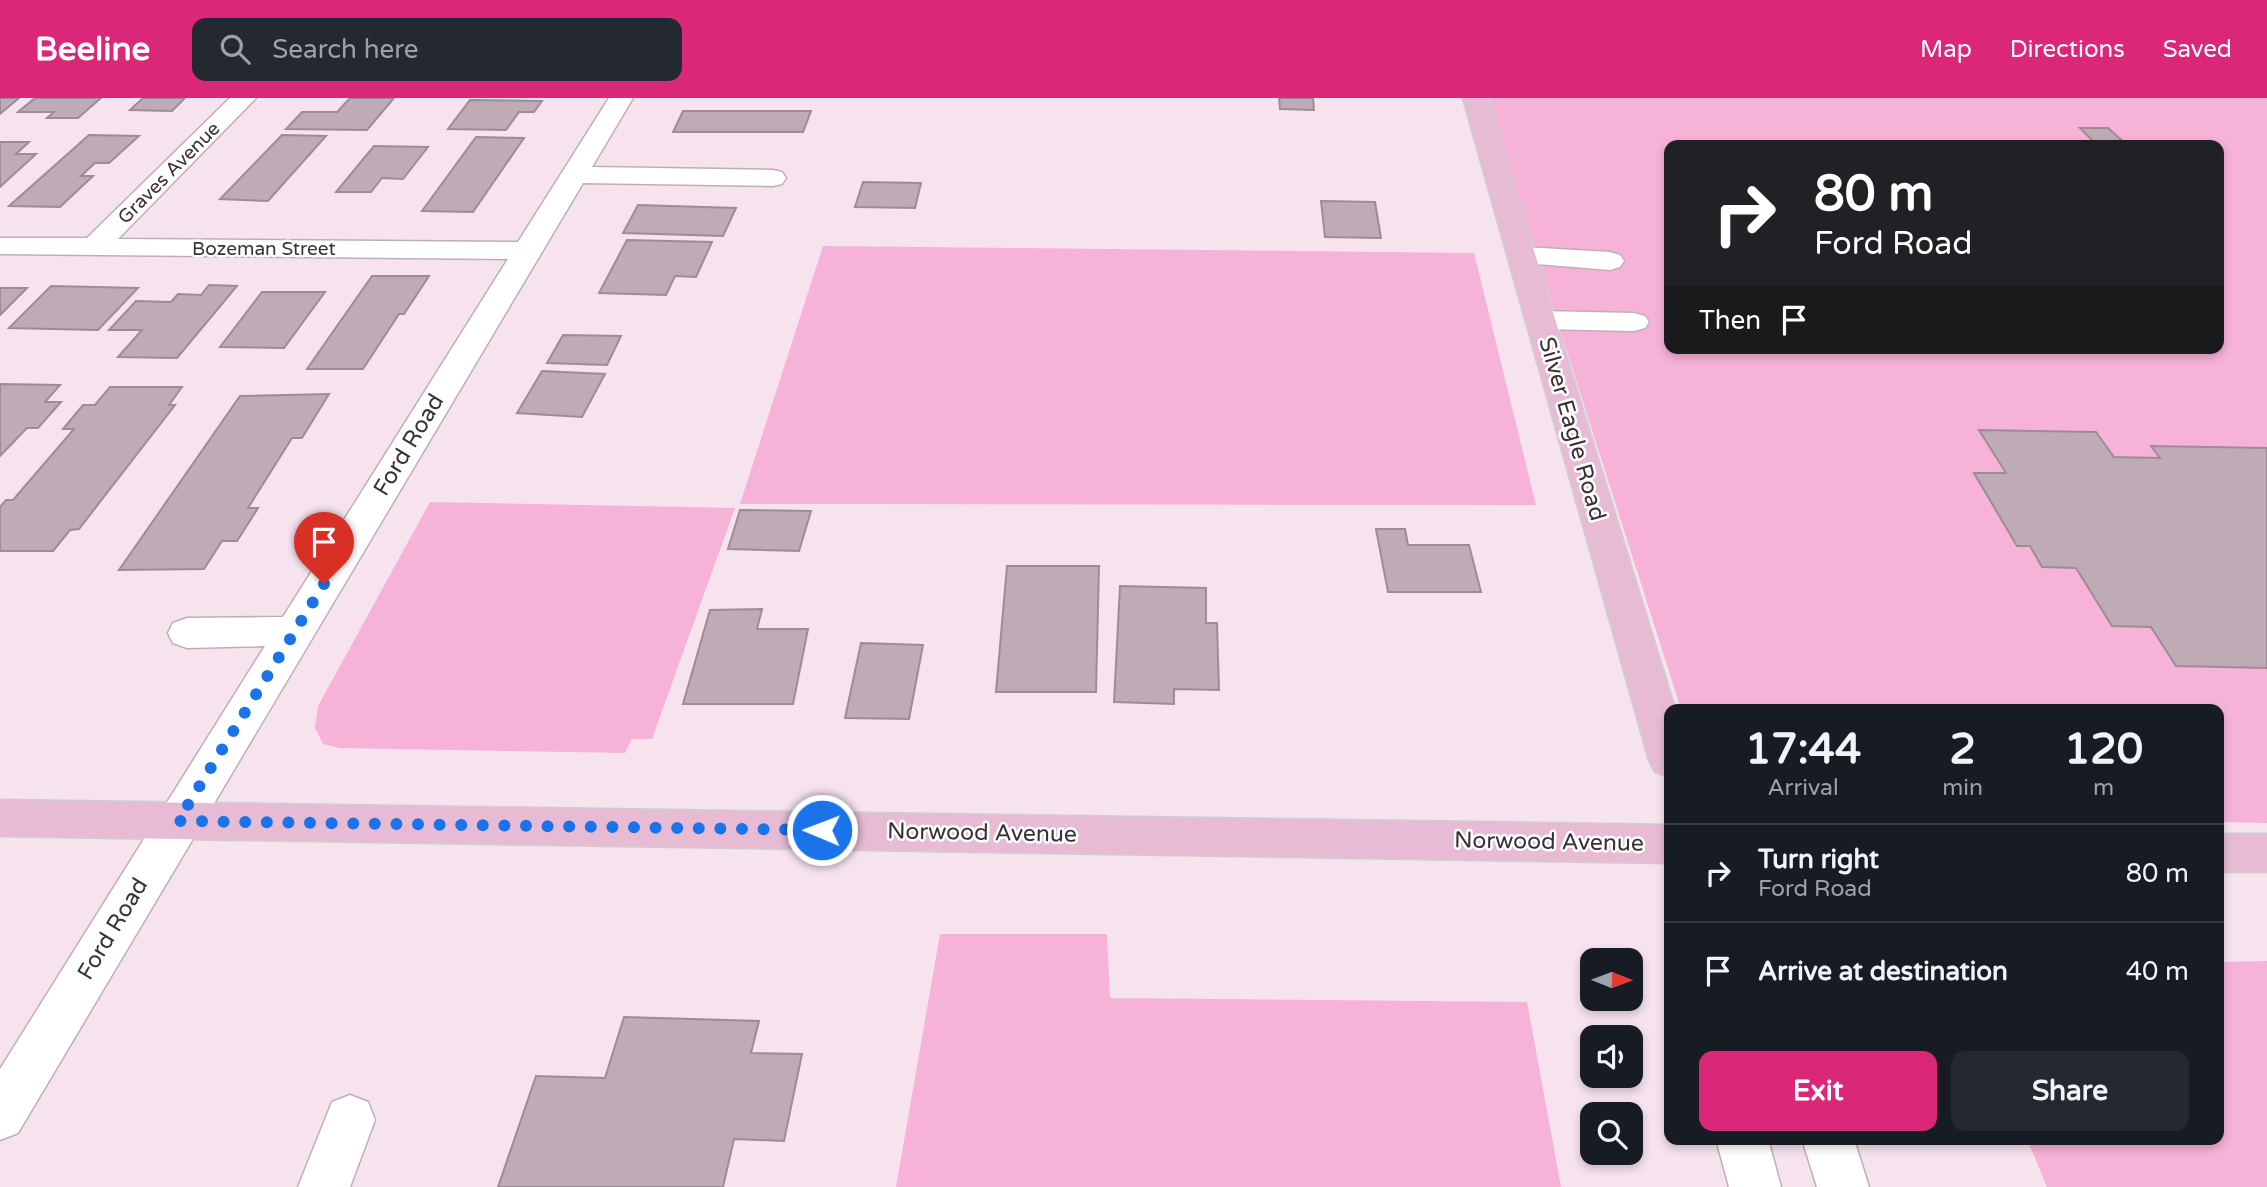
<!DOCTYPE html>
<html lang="en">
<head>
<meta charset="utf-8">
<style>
	:root { --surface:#171b24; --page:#242831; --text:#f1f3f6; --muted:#9ea1a6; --line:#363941; --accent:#db2777 }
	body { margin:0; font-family:"Varela Round",sans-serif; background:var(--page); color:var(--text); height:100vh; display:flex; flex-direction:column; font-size:26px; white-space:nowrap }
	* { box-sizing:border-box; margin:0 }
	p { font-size:23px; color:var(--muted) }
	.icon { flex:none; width:38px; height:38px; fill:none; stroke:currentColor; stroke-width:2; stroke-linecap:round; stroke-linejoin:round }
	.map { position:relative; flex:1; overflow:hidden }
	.details { position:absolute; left:1664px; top:606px; width:560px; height:441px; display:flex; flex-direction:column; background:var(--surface); border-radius:14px; box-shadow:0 4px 10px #0003 }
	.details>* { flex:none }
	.hud { position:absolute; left:1664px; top:42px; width:560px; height:214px; border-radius:14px; box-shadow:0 4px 10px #0003; background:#202124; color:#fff; overflow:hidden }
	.needle { width:46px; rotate:91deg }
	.tools { position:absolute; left:1580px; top:850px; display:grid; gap:14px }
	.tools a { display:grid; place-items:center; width:63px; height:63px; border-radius:14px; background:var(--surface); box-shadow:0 4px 10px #0003; font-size:35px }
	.pin { position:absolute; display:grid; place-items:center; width:60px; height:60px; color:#fff; margin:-72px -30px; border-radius:50% 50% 50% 0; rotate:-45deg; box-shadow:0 0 7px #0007 }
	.pin .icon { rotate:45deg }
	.me { position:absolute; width:77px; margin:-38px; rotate:271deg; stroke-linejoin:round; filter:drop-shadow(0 0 5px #0008) }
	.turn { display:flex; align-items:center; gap:24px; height:147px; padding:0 35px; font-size:32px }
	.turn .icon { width:91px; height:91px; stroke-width:2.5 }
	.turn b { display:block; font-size:49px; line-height:60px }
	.then { display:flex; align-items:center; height:66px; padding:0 35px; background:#0003; gap:14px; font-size:26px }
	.eta { display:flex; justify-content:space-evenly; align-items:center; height:119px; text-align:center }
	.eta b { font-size:42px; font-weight:700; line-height:49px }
	.button { display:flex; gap:14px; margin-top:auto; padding:14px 35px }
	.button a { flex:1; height:80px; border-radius:14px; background:var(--accent); color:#fff; font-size:28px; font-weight:700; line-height:80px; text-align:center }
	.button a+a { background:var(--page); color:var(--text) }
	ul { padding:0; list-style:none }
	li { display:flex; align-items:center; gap:21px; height:98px; padding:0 35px; border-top:2px solid var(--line) }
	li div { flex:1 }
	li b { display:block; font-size:26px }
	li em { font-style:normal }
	header { display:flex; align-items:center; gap:42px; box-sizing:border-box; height:98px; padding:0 35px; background:var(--accent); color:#fff }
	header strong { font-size:33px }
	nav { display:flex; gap:38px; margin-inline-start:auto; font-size:24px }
	.search { width:490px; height:63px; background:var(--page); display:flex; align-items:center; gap:18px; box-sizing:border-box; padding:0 24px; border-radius:14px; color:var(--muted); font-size:26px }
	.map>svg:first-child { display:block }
</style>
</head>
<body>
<header>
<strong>Beeline</strong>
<div class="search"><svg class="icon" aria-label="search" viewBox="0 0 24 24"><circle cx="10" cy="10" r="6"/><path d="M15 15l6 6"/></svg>Search here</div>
<nav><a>Map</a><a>Directions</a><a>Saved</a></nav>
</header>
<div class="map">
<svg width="2267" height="1089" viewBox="0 0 2267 1089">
	<rect width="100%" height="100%" fill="#f6e3ed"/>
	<g fill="#f7b2d8" fill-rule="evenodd">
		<path d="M1486 0H2267V725L2219 724V611H1681ZM1670 47H2219V250H1670Z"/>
		<path d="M823 148 1474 155 1536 407 740 406Z"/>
		<path d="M430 404 735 410 652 641H632L625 655 340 650 323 646 315 630 318 608Z"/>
		<path d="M940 836H1107L1110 900 1527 904 1561 1089H896Z"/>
		<path d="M2267 863V1089H2047L2027 1041H2219V864Z"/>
	</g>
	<g fill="#beabb5" stroke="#9d8c95" stroke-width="2">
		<path d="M0 0H19L0 16Z"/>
		<path d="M35 0H101L78 20H47L54 14H18Z"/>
		<path d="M143 0H185L172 13 130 12Z"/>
		<path d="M350 0H394L367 32 286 31 302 14H337Z"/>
		<path d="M1279 0H1313L1314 12 1280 11Z"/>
		<path d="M470 2 542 3 534 14H519L506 32 448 31Z"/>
		<path d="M683 13H811L803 34H673Z"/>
		<path d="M2080 30H2108L2127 47H2097Z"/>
		<path d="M89 37 139 38 109 65H95L81 78H93L60 109 9 108Z"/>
		<path d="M282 37 326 38 268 103 220 101Z"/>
		<path d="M476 39 524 40 473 114 422 113Z"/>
		<path d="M0 44H29L16 56H36L0 89Z"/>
		<path d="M374 48 428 49 403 81 382 80 371 94H336Z"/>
		<path d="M863 84 921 85 915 110 855 109Z"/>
		<path d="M1321 103 1375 104 1381 140 1325 139Z"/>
		<path d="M638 107 736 110 723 138 623 135Z"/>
		<path d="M627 142 712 144 696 179 675 178 666 197 599 195Z"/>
		<path d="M372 178H429L404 216H399L363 271H307Z"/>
		<path d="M209 187 237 188 177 260 118 259 142 232H109L136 203 171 204 178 196 201 197Z"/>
		<path d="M51 188 138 190 98 232 9 230Z"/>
		<path d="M0 190H27L0 217Z"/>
		<path d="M262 194H325L284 250 220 249Z"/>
		<path d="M563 237 621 238 607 267 547 265Z"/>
		<path d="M542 273 605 276 582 319 517 315Z"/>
		<path d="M0 286 60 287 45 304H61L38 330H27L0 358Z"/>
		<path d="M110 289H182L169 307H175L79 431 70 432 53 453H0V409L6 402H13L74 331H63L83 307H95Z"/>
		<path d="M329 296 302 340H292L248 410H258L237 443H222L204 471 119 472 240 298Z"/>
		<path d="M1979 332 2096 334 2114 359 2160 360 2151 348 2267 350V570L2176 568 2151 529 2112 528 2076 470 2042 469 2030 448H2017L1974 375H2006Z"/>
		<path d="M740 412 811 413 799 453 728 451Z"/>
		<path d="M1376 431H1405L1408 447H1469L1481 494H1388Z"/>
		<path d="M1007 468H1099L1096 594H996Z"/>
		<path d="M1120 488 1206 490V525H1217L1219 592 1174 591V606L1114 604Z"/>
		<path d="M762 511 757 531H808L793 606H683L710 512Z"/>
		<path d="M861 545 923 547 909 621 845 620Z"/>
		<path d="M624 919 759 923 751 955 802 956 784 1043 734 1041 723 1089H498L536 978 605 980Z"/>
	</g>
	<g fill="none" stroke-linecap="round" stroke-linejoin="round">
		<defs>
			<g id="minor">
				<path d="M230 0H256L118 141 518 144 609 0H633L592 69 773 72 782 74 786 80 782 86 773 88 583 85 18 1035 0 1042V971L265 548 187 550 173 545 168 535 173 525 187 520 283 519 508 161 0 156V140H87Z"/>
				<path d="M1522 149 1610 154 1620 157 1624 163 1620 169 1610 172 1512 164 1508 158 1512 152Z"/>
				<path d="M1540 213 1634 215 1645 218 1649 224 1645 230 1634 233 1540 231 1529 228 1525 222 1529 216Z"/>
				<path d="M350 997 368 1004 375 1022 350 1089H298L332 1004Z"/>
				<path d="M1716 1041H1768L1781 1089H1729Z"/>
				<path d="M1802 1041H1854L1869 1089H1817Z"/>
			</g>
			<g id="major">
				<path d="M1463 0H1487L1675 611H1670V679L1655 674 1649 662Z"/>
				<path d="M0 702 1670 727V765L0 738Z"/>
				<rect x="2219" y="736" width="48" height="38"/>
			</g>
		</defs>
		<use href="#minor" stroke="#c0aeb7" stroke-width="3"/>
		<use href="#major" stroke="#cfcecf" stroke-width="3"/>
		<use href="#minor" fill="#fff" fill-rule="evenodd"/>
		<use href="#major" fill="#e8bbd5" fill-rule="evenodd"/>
	</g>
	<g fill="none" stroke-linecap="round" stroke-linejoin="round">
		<path stroke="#1a73e8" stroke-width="12" stroke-dasharray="0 21.6" d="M324 486 178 723 822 732"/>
	</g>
	<g text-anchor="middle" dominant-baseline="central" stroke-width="5" stroke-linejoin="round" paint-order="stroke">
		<g font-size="19" fill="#393135" stroke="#fff">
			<text transform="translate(169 75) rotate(-45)">Graves Avenue</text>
			<text x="264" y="151">Bozeman Street</text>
		</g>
		<g font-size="23" fill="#393135" stroke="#fff">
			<text transform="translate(1572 331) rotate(74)">Silver Eagle Road</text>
			<text transform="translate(409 347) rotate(-59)">Ford Road</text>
			<text transform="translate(982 735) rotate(1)">Norwood Avenue</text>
			<text transform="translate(1549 744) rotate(1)">Norwood Avenue</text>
			<text transform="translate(113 831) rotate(-59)">Ford Road</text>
		</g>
	</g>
</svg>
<div class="tools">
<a><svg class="needle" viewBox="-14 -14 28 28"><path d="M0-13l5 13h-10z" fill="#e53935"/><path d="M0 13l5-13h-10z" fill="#9ea1a6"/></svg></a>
<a><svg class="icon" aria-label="sound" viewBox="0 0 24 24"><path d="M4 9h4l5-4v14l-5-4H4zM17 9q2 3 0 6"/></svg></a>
<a><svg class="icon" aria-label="search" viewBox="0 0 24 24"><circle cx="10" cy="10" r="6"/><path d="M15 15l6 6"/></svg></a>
</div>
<div class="pin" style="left:324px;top:486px;background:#d93025"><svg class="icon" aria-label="arrive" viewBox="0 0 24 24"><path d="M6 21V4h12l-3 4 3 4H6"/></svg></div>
<svg class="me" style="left:822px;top:732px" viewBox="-20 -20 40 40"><circle r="17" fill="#1a73e8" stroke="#fff" stroke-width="3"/><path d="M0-11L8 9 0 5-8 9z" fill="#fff"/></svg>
<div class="hud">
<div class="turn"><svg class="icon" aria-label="right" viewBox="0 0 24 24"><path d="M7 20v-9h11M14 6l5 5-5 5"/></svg><div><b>80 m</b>Ford Road</div></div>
<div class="then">Then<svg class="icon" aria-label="arrive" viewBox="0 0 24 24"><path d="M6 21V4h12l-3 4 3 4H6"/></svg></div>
</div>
<section class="details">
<div class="eta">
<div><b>17:44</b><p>Arrival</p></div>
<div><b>2</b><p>min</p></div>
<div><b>120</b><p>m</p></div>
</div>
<ul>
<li><svg class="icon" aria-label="right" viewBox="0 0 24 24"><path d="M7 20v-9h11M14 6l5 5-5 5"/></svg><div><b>Turn right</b><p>Ford Road</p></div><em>80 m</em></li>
<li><svg class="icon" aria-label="arrive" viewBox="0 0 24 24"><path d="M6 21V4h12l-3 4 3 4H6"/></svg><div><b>Arrive at destination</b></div><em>40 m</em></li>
</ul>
<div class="button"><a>Exit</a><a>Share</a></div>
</section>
</div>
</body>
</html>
